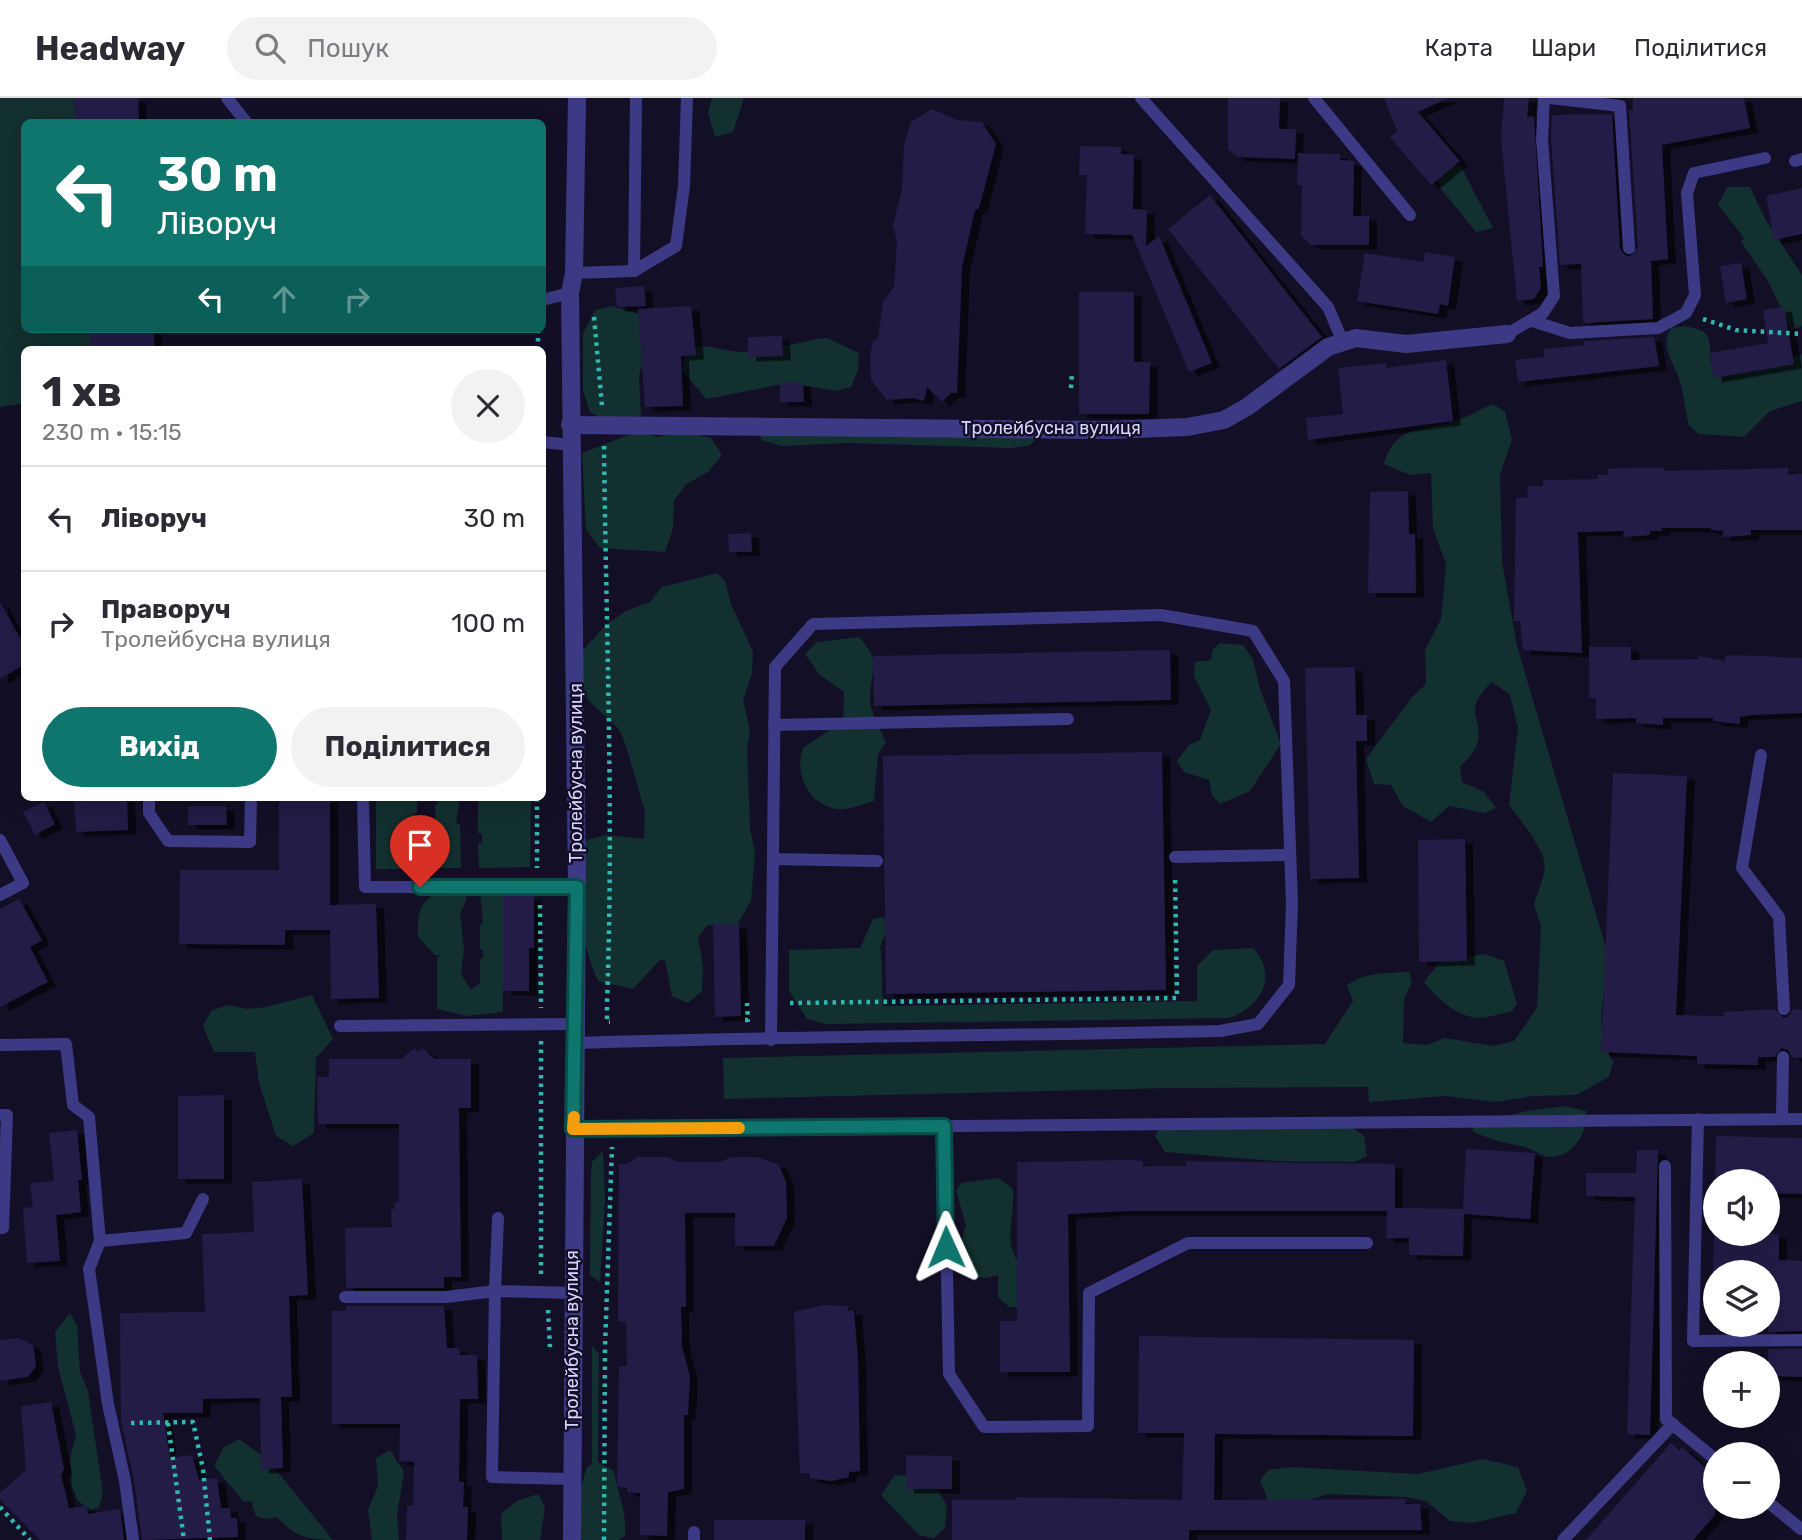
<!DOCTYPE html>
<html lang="uk">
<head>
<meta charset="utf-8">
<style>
	:root { --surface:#fff; --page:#f2f2f3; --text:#2b2b33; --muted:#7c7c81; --line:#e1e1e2; --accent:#0f766e }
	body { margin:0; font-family:Rubik,sans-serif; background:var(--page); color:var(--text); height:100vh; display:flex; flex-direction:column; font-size:26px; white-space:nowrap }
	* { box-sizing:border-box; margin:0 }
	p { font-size:23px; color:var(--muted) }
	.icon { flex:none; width:38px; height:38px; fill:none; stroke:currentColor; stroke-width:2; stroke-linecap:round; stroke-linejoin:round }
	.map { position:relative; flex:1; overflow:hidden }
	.details { position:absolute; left:21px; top:248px; width:525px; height:455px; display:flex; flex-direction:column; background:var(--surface); border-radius:10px; box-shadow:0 7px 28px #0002 }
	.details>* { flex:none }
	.guide { position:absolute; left:21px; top:21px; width:525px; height:214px; border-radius:10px; box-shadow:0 7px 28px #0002; background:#0f766e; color:#fff; overflow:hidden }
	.controls { position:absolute; left:1703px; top:1071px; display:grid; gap:14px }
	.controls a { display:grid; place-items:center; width:77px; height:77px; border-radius:50%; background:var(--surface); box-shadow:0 7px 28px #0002; font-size:35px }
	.pin { position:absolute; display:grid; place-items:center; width:60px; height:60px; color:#fff; margin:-72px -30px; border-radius:50% 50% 50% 0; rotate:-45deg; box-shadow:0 0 7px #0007 }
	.pin .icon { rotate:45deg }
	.me { position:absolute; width:77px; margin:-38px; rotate:359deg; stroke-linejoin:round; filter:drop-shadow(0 0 5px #0008) }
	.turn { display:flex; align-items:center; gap:24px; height:147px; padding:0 21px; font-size:32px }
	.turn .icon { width:91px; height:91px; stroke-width:2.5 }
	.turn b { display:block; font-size:49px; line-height:60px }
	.lanes { display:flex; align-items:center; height:66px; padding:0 21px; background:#0003; justify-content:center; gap:35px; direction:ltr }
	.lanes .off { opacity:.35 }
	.round { display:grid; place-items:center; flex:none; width:74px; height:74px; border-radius:37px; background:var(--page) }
	.summary { display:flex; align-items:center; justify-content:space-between; height:119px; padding:0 21px }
	h1 { font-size:42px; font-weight:700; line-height:52px }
	.action { display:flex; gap:14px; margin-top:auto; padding:14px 21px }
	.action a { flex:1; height:80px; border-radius:42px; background:var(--accent); color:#fff; font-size:28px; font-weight:700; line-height:80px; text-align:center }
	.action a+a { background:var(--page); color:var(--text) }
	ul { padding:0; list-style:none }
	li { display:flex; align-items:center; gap:21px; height:105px; padding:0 21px; border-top:2px solid var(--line) }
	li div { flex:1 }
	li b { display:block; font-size:26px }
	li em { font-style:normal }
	header { display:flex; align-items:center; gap:42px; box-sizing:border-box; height:98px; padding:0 35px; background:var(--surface); border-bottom:2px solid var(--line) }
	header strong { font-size:33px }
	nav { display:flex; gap:38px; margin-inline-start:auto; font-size:24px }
	.search { width:490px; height:63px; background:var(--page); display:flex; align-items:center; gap:18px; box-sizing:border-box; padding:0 24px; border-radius:38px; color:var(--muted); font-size:26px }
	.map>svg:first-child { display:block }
</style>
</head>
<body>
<header>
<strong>Headway</strong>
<div class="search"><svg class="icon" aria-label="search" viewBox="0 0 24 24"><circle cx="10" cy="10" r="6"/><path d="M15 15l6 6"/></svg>Пошук</div>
<nav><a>Карта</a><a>Шари</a><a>Поділитися</a></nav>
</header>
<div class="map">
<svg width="1802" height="1442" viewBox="0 0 1802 1442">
	<defs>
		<filter id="shadow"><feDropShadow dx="8" dy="4.5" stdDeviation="0" flood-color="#0009"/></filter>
	</defs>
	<rect width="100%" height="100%" fill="#130f26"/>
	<g fill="#12302f">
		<path d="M0 0H87L93 7 85 24H24V231H95L97 252H24V305L0 309Z"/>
		<path d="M712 0H744L733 34 715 39 708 15Z"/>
		<path d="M1442 64 1461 69 1493 130 1476 134 1441 91 1434 69Z"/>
		<path d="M1727 89H1750L1765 121 1802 177V228L1791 232 1768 183 1741 144 1744 140 1718 107Z"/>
		<path d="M611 208 639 216 644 259 639 278 641 318C621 326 609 325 590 314L583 293V236L595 212Z"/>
		<path d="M1684 228C1713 233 1709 239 1711 265 1742 270 1774 269 1802 256V303L1770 313 1744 339 1699 336 1689 328C1685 313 1684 293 1678 278 1672 261 1660 249 1671 230Z"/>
		<path d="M827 240 859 255 858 272 851 289 836 293 788 285 706 301 682 272 686 257 699 248C713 248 728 254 742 254 772 254 798 243 827 240Z"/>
		<path d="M1493 306 1505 314 1512 342 1500 376 1502 464 1517 548 1608 857 1601 918 1603 944 1613 964 1609 979 1576 997 1534 998 1495 1004 1446 998 1369 1004 1368 989 1172 990 724 1001 723 960 1325 946 1353 903 1347 888C1361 874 1389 875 1409 874L1412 884 1404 902 1403 945 1428 947 1444 940 1494 948 1514 943 1537 910 1541 828 1534 806 1545 773 1543 758 1531 736 1509 707 1518 630 1510 597 1492 584C1457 617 1489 620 1475 651 1472 657 1465 663 1460 669L1462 684 1484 694 1496 710 1485 715 1449 708 1431 724 1403 708 1391 687 1374 686 1366 661 1412 599 1426 586 1425 552 1441 521 1446 466 1433 430 1431 375 1410 377 1384 366C1397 323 1426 335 1458 322 1470 318 1481 311 1493 306Z"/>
		<path d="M1033 328 1038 340 1029 348 1011 350 848 345 782 348 761 342 759 329Z"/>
		<path d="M677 333 711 340 722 357 708 374 687 386 674 402 673 430 665 454 600 450 586 432 582 355 636 334 659 339Z"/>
		<path d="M717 475 725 483 731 506 753 554 752 576 743 602 750 633 747 651 750 730 755 755 751 803 737 827H708L698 839 703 868 702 893 688 905 672 898 665 862H660L633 891 598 883C582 846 566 778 587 742L606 737 644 741 645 714 626 648 619 631 588 602 580 578 583 552 607 526 626 513 650 504 662 489Z"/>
		<path d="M859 539C882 565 871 569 870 599 869 612 881 632 886 645L878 656 874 703C863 706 847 713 836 711 808 706 794 675 803 650L843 623 844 594 819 576 805 556 817 544Z"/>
		<path d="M1220 545 1243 547 1253 561 1259 588 1281 646 1250 693 1220 706 1212 697 1209 682 1184 674 1177 663 1189 647 1200 642 1211 612 1194 578 1195 564 1211 562 1213 551Z"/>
		<path d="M376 700H417V715L413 716V725H417V743H413V753H417L418 771H376Z"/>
		<path d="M438 700H460L456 725 460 726 461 770H436L435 707 438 706Z"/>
		<path d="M478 700H531L530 769 479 770 478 745H482V736L478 735Z"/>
		<path d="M454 787 467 800 460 816 464 851 461 876 471 892 480 885V861L483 860V851H480V827L483 826 480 795H503V914L466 918 437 911V860L440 857H435L418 839C417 804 424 800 454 787Z"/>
		<path d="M884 819 886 834 879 851 881 852 883 908 1197 903V868L1213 852 1253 850C1279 878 1261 909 1229 920L825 926 807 921 789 893V852L860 850 873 821Z"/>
		<path d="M1485 856 1504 863 1517 906 1511 914C1501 915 1488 920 1478 920 1456 918 1438 901 1424 884L1440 864Z"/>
		<path d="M312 897 333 941 316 960 314 1035 293 1048 276 1038 259 985 255 954H214L203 928 211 913 227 907 248 911 266 909Z"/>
		<path d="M1565 1008 1586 1013C1588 1034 1574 1059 1550 1059 1542 1059 1533 1051 1524 1049 1506 1045 1490 1042 1472 1033L1475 1026 1527 1013Z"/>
		<path d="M1346 1025 1364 1038 1367 1058 1355 1064 1276 1063 1165 1054 1155 1038 1160 1028Z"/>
		<path d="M603 1053 605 1103 600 1184 590 1177 591 1075 592 1064Z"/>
		<path d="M999 1080 1013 1091C1015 1131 998 1149 1032 1180L1026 1210 1009 1209 998 1199V1177L986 1180 972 1178 963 1168 958 1154 966 1127 956 1093 961 1085Z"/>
		<path d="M70 1215 77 1227 80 1274 88 1293 103 1395 99 1409 91 1412 78 1403 72 1388 70 1360 76 1337 58 1269 55 1234Z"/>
		<path d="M592 1248 599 1255 598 1364 614 1373C618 1399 627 1411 625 1438L618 1442H583L578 1437 581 1389 587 1369 592 1366Z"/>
		<path d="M239 1341 268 1362 333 1442C308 1442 293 1438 277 1419L266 1421 256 1418 251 1403H243L214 1368 223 1350Z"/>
		<path d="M390 1352 404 1374 397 1417 399 1442H372L368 1412 378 1388 376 1360Z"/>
		<path d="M1483 1361 1518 1369 1527 1393 1516 1415 1473 1425 1450 1423 1426 1403 1407 1399 1328 1396 1307 1403 1268 1402 1260 1383 1268 1372 1289 1369 1418 1376Z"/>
		<path d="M895 1377C912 1377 941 1388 946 1407 948 1414 945 1423 945 1430L934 1440 919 1437 881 1397Z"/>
		<path d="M538 1396 545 1409 540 1442H502L501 1416 517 1403Z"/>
	</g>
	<g fill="#241b47" filter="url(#shadow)">
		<path d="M74 0H138L139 24H75Z"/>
		<path d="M1228 0H1280L1279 31H1296L1295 61 1238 59 1228 51Z"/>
		<path d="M1384 0H1449L1418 14 1460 63 1431 87 1390 39 1397 33Z"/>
		<path d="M1504 0H1529L1527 19 1534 18 1543 169H1539L1541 190 1534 201 1517 203 1501 41Z"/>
		<path d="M1633 0H1744L1750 30 1662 47 1668 161 1651 163 1653 221 1583 225 1581 166 1560 167 1551 41 1552 17 1612 16 1620 151 1625 157 1630 159 1638 149 1629 12H1633Z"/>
		<path d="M932 11 957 22 982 24 996 46 979 110 975 112 962 169 957 295H951L942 304 927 289 924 303 913 300 887 302 871 282 870 258 873 243 878 240 883 204 894 189 897 143 893 127 902 91 904 46 911 24Z"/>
		<path d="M1080 48 1121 49V56L1134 57 1133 111 1147 112 1146 148 1159 138 1212 265 1189 274 1132 137 1085 136 1087 77H1079Z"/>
		<path d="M1298 55 1340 56V62L1354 63 1353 118H1369V147H1311L1301 138 1302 87H1297Z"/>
		<path d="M1802 90V136L1774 142 1766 98Z"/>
		<path d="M1210 97 1322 239 1279 271 1168 131Z"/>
		<path d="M1425 154 1455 159 1448 208 1440 206 1438 216 1357 203 1365 155 1424 164Z"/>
		<path d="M1741 165 1747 201 1726 205 1720 168Z"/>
		<path d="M644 188 646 208 617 209 615 190Z"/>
		<path d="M1079 194H1134V264H1150L1149 316H1079Z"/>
		<path d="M691 208 696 257 681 258 683 308 645 309 638 211Z"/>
		<path d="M1784 209 1794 266 1714 280 1710 255 1768 245 1763 212Z"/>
		<path d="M89 231H153L155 252H91Z"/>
		<path d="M782 238 783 258 748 259V239Z"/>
		<path d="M1654 239 1659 268 1518 284 1515 262 1544 259V251L1584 247V243Z"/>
		<path d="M1446 262 1453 323 1308 342 1306 320 1343 316 1338 270 1386 265V270Z"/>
		<path d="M780 284H803L804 304H780Z"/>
		<path d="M1627 370H1664L1665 373 1788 370V376H1802V432H1751V437L1723 439V433L1711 432V430H1662V433H1650V437L1623 439 1624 433 1578 434 1582 555 1523 552 1520 523H1514L1516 400 1528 399 1527 388H1543V382L1598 381V377H1608V371Z"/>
		<path d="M1408 393 1409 436H1415L1416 495H1368L1370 394Z"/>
		<path d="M751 435 752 454H729L728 436Z"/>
		<path d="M0 504 24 547V567L0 581Z"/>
		<path d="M1589 549H1631V562L1699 561V558L1725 563V558L1735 557 1802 560V615L1752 617 1740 619V626L1713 623V620H1663V627L1636 625V620L1596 621V600H1589Z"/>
		<path d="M1170 552 1171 602 874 608 873 558Z"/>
		<path d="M1355 569 1356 617H1367V643H1356L1359 780 1310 781 1305 570Z"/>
		<path d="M1162 654 1166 892 886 896 883 658Z"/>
		<path d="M1613 675 1687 678 1676 917 1724 918V914L1775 911 1784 920 1789 918 1793 911 1802 912V960L1792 959 1788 952 1782 950 1774 959H1758V967L1697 966V958L1601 954Z"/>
		<path d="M74 700H127L128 732 76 734Z"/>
		<path d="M279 700H330V807L376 806 379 900 331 901 330 832H285V847L179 846 180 772H279Z"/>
		<path d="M44 704 55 726 35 737 23 714Z"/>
		<path d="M188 708H226L227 727H188Z"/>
		<path d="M1465 741 1467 863 1419 864 1418 742Z"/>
		<path d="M503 798H534V850H529V893H503Z"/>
		<path d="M19 801 42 842 30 849 48 884 0 909V811Z"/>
		<path d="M713 826H739L741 918 715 919Z"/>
		<path d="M415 950 418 954 422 950 435 961H471V1010H459L461 1179H444V1190H346L345 1130 392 1129 391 1111H395V1104H399V1026H318L317 979H329V961H401Z"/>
		<path d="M224 997V1081H178V998Z"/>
		<path d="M77 1032 82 1082H78L81 1114 56 1117 60 1163 27 1165 23 1110 33 1109 30 1085 54 1083 49 1035Z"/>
		<path d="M1716 1038 1802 1040V1096L1768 1095V1083H1715Z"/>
		<path d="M1466 1051 1535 1055 1530 1121 1464 1116 1463 1158 1409 1157V1140H1386L1387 1113H1129L1068 1116 1070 1274H1000V1223H1017V1064L1131 1062 1143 1063V1068H1186V1063L1395 1066V1110L1463 1111Z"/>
		<path d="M1637 1052H1658L1650 1337 1627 1336 1635 1099 1586 1098V1075H1636Z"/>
		<path d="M637 1059H668L678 1064H721L731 1059H757L779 1067 786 1084 787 1120 774 1148H735V1115H685L686 1209H681L682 1249 690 1278 688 1317H684V1391L668 1394 667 1438 640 1437V1395L627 1394V1390L617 1388 619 1268H627L626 1224 618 1223 619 1066H627Z"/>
		<path d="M302 1081 308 1197 289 1198 292 1299H281L283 1370 261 1371 260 1300 203 1301V1315H163L170 1360 192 1357 199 1382 217 1380 221 1410H230L231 1420H237L238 1439 142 1442 134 1382 121 1324 120 1215 205 1214 202 1136 254 1134 252 1084Z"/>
		<path d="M1714 1136H1779V1162L1802 1163V1233L1768 1234V1174H1713Z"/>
		<path d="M824 1207 848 1208V1213L854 1212 858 1262 860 1373 849 1374V1379L831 1383 809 1380V1375H800L794 1214Z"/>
		<path d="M346 1208H444L447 1250H459L460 1257H477L478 1301H460L459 1384H464L463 1409H468L467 1442H406L407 1408H413L414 1364 399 1363 400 1326H332V1213H346Z"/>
		<path d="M1139 1238 1414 1242 1413 1338 1215 1336 1214 1402 1405 1401V1406H1420L1422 1432H1189V1442H952V1402H1016V1399L1182 1402 1184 1335H1138Z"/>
		<path d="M19 1240 33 1247 36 1268 28 1279 0 1283V1242Z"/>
		<path d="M1768 1251H1802V1279L1768 1278Z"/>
		<path d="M51 1304 64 1371 61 1377 69 1410 87 1408 88 1416 120 1411 124 1442H40L0 1402V1395L26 1372 21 1308Z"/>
		<path d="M1671 1345 1679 1352 1682 1349 1715 1378V1417L1693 1442H1586Z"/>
		<path d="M906 1357 952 1358V1391H906Z"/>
		<rect x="714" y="1422" width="91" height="20"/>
	</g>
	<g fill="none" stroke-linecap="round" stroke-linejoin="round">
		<g stroke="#2fb8b0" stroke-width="4.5" stroke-dasharray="3.5 5" stroke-linecap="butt">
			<path d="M594 219 602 308"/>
			<path d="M1703 221 1736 232 1802 236"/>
			<path d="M538 252V231"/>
			<path d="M1071 290 1072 274"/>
			<path d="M604 348C606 533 614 719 607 904V924H610"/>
			<path d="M537 700V770"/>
			<path d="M540 807 541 910"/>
			<path d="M790 905 1177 900 1175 778"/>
			<path d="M745 922H748L747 905"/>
			<path d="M541 1176V943"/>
			<path d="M548 1212 550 1249"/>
			<path d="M131 1325 193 1324 203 1371 210 1442"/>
			<path d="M168 1325 184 1442"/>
			<path d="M0 1409 30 1442"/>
			<path d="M604 1442 605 1249 612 1049"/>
		</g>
		<g stroke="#3d3a85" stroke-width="12">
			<path d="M227 0 246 24"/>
			<path d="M1141 0 1328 209 1343 244"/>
			<path d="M1314 0 1410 117"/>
			<path d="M1550 0 1620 8 1629 150"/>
			<path d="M1795 63 1802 61"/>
			<path d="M634 173 636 0"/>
			<path d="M574 175 634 173 676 148 684 88 687 0"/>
			<path d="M542 202 570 195"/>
			<path d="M1532 223 1570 235 1658 230 1686 215 1695 197 1687 95 1694 75 1765 60"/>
			<path d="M1507 236 1543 215 1554 198 1542 41 1544 0"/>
			<path d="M542 344 572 347"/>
			<path d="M774 627 1068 621"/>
			<path d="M1761 657 1742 770 1779 819 1784 911"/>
			<path d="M149 700V715L168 743 250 744 251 700"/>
			<path d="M363 700 365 789H577"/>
			<path d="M0 742 23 785 0 797"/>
			<path d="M1175 759 1290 757"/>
			<path d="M773 761 877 763"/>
			<path d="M340 928 576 926"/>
			<path d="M575 945C790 938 1006 938 1220 933L1258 926 1289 887 1292 805 1284 583 1253 533 1161 517 813 526 775 569 771 942"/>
			<path d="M0 947 66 946 73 1007 89 1019 100 1143 89 1171 108 1306 125 1383 133 1442"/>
			<path d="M0 1017H7L3 1130H0"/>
			<path d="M1782 1020 1783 959"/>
			<path d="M1698 1021 1693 1243 1802 1242"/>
			<path d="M944 1028 949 1276 984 1329 1088 1328 1089 1195 1188 1145H1367"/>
			<path d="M573 1031 1802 1021"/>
			<path d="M1665 1068 1666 1321 1715 1361"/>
			<path d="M100 1143 186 1135 203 1101"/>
			<path d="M345 1199H446L495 1193 498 1120"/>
			<path d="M572 1381 492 1379 495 1193 573 1195"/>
			<path d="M1768 1404 1801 1431"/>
			<path d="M694 1434V1442"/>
			<path d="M1563 1442 1673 1326"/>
		</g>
		<g stroke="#3d3a85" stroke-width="18">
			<path d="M570 327 1109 332 1187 329 1224 322 1247 309 1328 249 1356 240 1406 246 1507 236"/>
			<path d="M572 1442 577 789 570 195 574 175 577 0"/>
		</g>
	</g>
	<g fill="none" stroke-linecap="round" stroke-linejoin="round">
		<defs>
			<path id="route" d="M420 789H577L573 1031 944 1028 946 1149"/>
		</defs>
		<use href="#route" stroke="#0a4d48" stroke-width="18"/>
		<use href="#route" stroke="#0f766e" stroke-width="12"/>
		<path stroke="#f59e0b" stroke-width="12" d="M574 1019 573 1031 739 1030"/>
	</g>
	<g text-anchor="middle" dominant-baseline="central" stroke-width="5" stroke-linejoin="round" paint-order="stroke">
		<g font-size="18" fill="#d9d4ff" stroke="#130f26">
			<text x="1051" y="330">Тролейбусна вулиця</text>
			<text transform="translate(576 675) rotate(-90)">Тролейбусна вулиця</text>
			<text transform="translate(572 1242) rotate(-90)">Тролейбусна вулиця</text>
		</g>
	</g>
</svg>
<div class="controls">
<a><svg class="icon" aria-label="sound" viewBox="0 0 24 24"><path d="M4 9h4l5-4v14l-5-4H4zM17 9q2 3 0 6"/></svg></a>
<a><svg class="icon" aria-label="layers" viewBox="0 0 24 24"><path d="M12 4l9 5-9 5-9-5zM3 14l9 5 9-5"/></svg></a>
<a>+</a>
<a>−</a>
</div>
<div class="pin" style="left:420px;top:789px;background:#d93025"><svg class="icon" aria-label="arrive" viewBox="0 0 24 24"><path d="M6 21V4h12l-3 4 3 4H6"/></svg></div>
<svg class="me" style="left:946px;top:1149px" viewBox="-20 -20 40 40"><path d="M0-17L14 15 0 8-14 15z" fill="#0f766e" stroke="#fff" stroke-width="4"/></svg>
<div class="guide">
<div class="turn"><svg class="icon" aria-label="left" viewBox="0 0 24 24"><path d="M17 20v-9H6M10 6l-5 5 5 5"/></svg><div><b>30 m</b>Ліворуч</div></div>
<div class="lanes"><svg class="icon" aria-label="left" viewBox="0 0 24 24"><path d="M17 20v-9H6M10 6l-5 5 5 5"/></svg><svg class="icon off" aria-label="ahead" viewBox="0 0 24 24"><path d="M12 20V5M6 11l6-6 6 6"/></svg><svg class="icon off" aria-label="right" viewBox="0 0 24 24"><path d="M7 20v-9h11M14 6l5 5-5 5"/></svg></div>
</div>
<section class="details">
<div class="summary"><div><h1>1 хв</h1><p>230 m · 15:15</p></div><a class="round"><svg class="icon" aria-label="close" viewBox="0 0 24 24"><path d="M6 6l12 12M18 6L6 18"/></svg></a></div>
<ul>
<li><svg class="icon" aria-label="left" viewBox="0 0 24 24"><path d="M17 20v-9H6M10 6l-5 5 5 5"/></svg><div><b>Ліворуч</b></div><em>30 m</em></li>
<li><svg class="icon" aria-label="right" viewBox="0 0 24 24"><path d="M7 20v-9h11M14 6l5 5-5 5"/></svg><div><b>Праворуч</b><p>Тролейбусна вулиця</p></div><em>100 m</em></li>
</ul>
<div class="action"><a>Вихід</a><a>Поділитися</a></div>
</section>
</div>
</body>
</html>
